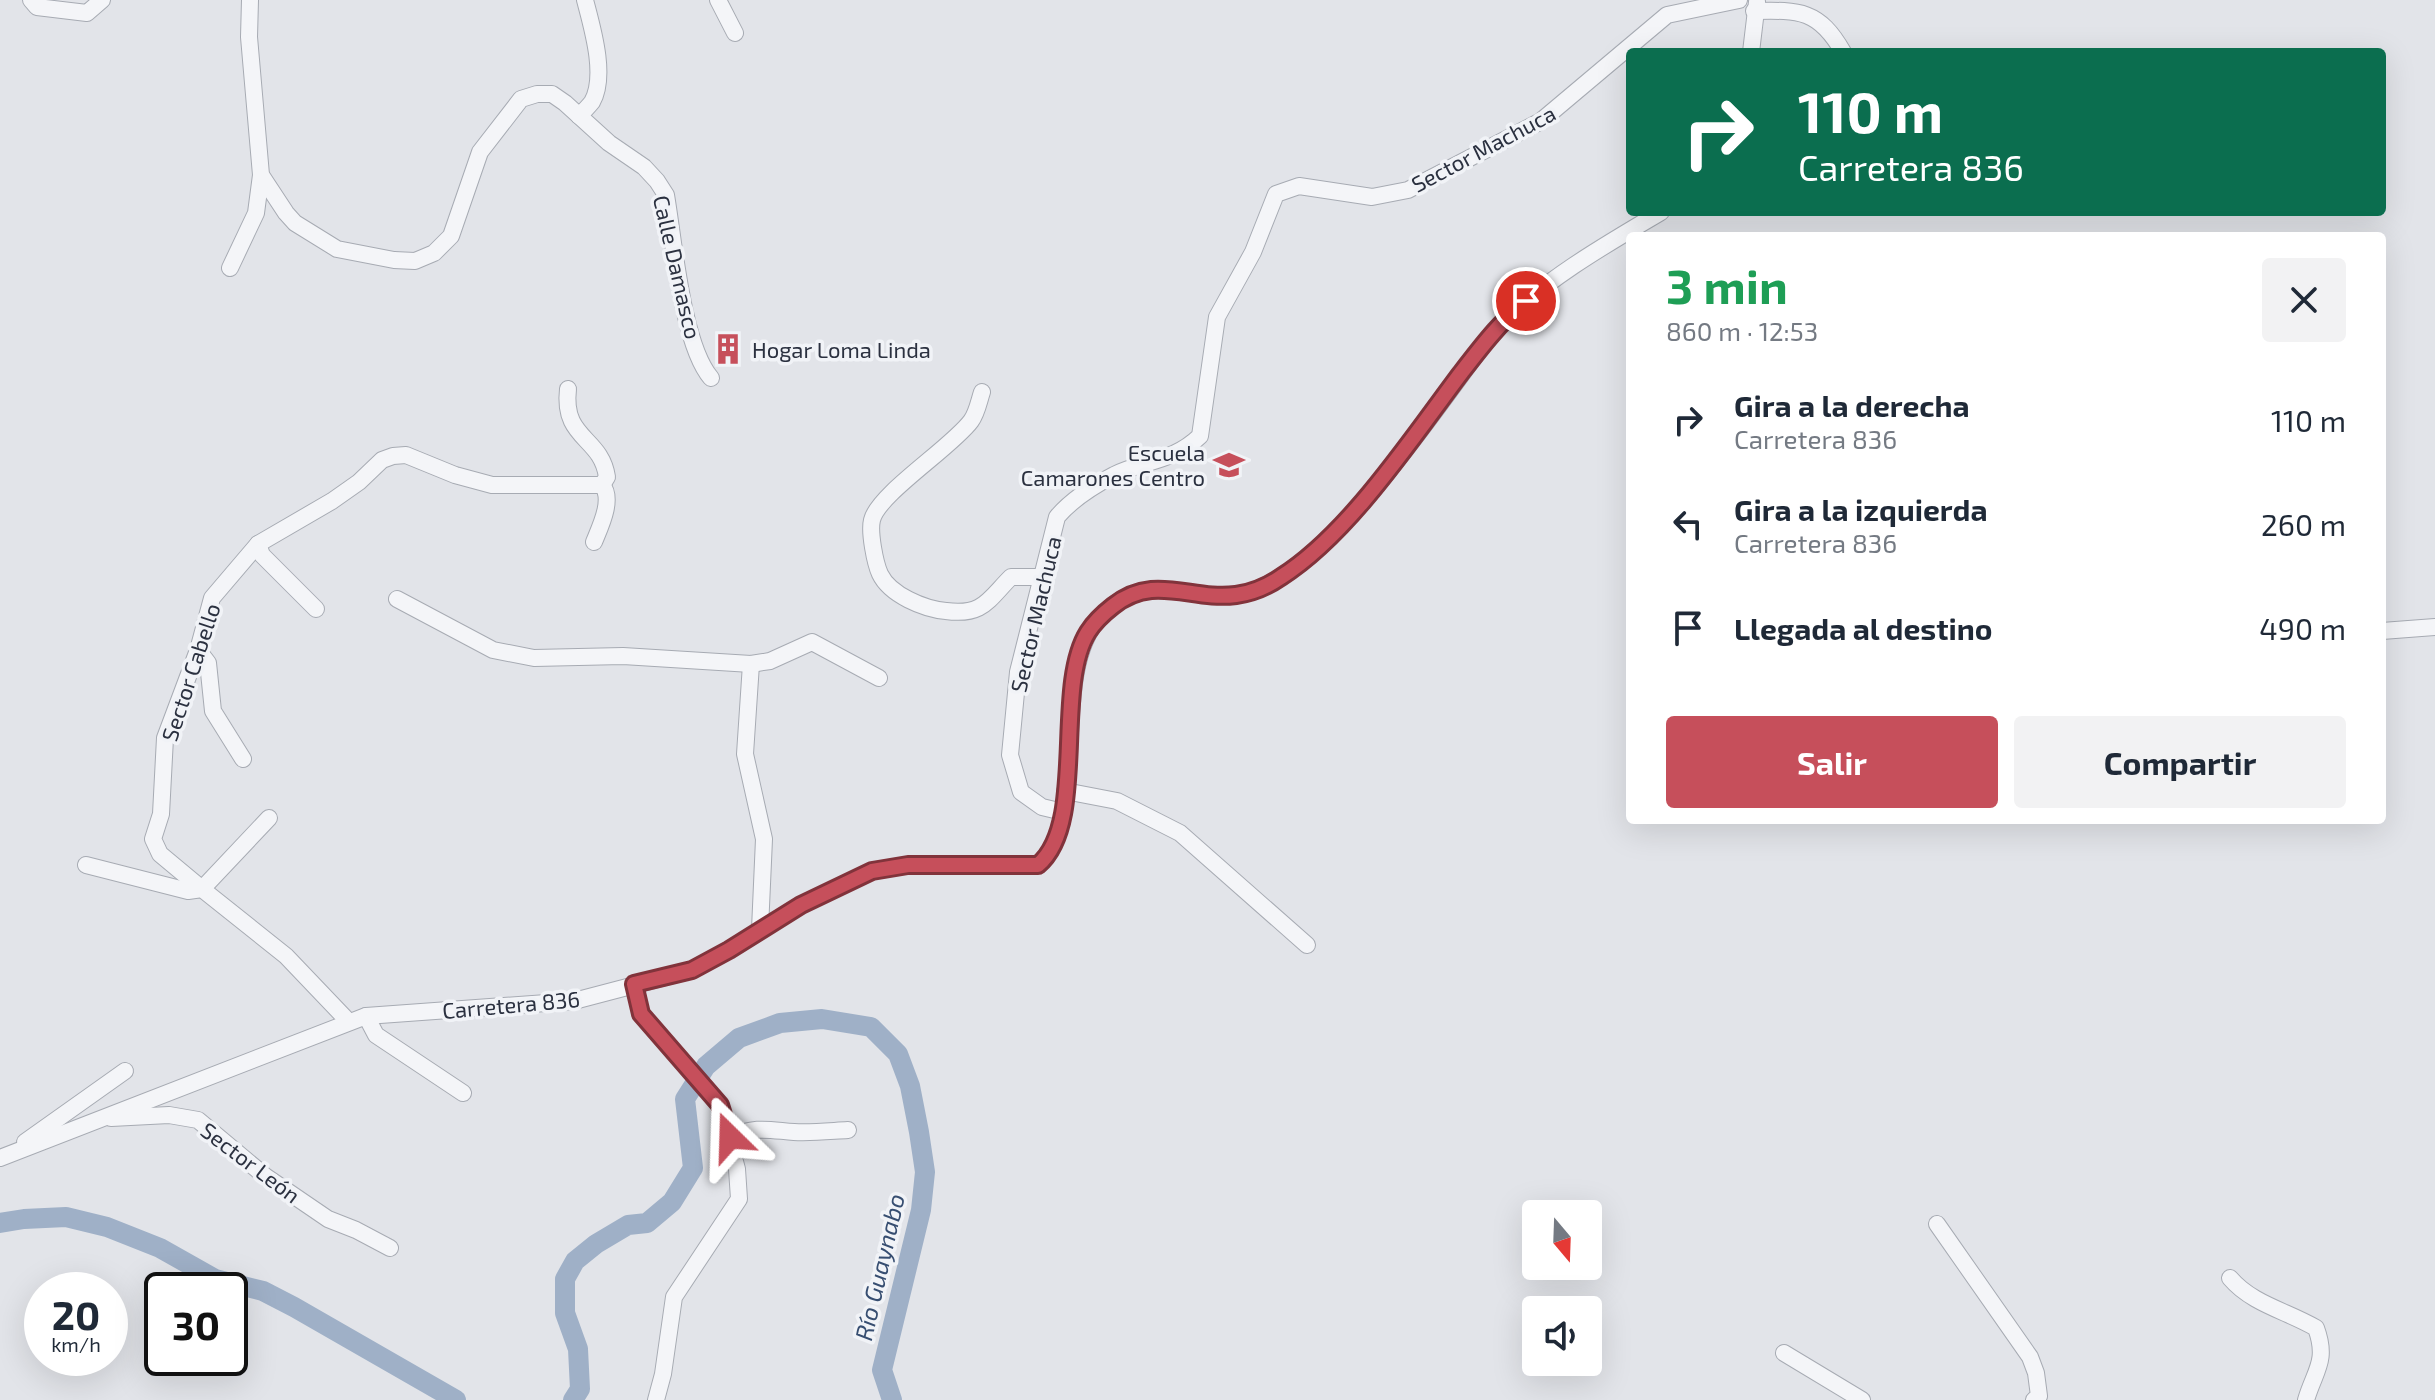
<!DOCTYPE html>
<html lang="es">
<head>
<meta charset="utf-8">
<style>
	:root { --surface:#fff; --page:#f2f2f3; --text:#1f2937; --muted:#747a83; --accent:#c64f5b }
	body { margin:0; font-family:"Exo 2",sans-serif; background:var(--page); color:var(--text); height:100vh; display:flex; flex-direction:column; font-size:30px; white-space:nowrap }
	* { box-sizing:border-box; margin:0 }
	p { font-size:26px; color:var(--muted) }
	.icon { flex:none; width:44px; height:44px; fill:none; stroke:currentColor; stroke-width:2; stroke-linecap:round; stroke-linejoin:round }
	.map { position:relative; flex:1; overflow:hidden }
	.sheet { position:absolute; left:1626px; top:232px; width:760px; height:592px; display:flex; flex-direction:column; background:var(--surface); border-radius:8px; box-shadow:0 8px 32px #0002 }
	.sheet>* { flex:none }
	.hud { position:absolute; left:1626px; top:48px; width:760px; height:168px; border-radius:8px; box-shadow:0 8px 32px #0002; background:#0b6e4f; color:#fff; overflow:hidden }
	.needle { width:52px; rotate:161deg }
	.tools { position:absolute; left:1522px; top:1200px; display:grid; gap:16px }
	.tools a { display:grid; place-items:center; width:80px; height:80px; border-radius:8px; background:var(--surface); box-shadow:0 8px 32px #0002; font-size:40px }
	.speed { position:absolute; left:24px; top:1272px; display:flex; gap:16px; font-size:40px; font-weight:700; text-align:center }
	.speed>* { display:grid; place-content:center; width:104px; height:104px; border-radius:50%; background:var(--surface); box-shadow:0 8px 32px #0002; line-height:1 }
	.speed small { font-size:20px; font-weight:400 }
	.speed .limit { border:4px solid #111; border-radius:12px; background:#fff; color:#111 }
	.pin { position:absolute; display:grid; place-items:center; width:68px; height:68px; color:#fff; margin:-34px; border:4px solid #fff; border-radius:50%; box-shadow:0 2px 8px #0007 }
	.me { position:absolute; width:88px; margin:-44px; rotate:338deg; stroke-linejoin:round; filter:drop-shadow(0 0 6px #0008) }
	.turn { display:flex; align-items:center; gap:28px; height:168px; padding:0 40px; font-size:36px }
	.turn .icon { width:104px; height:104px; stroke-width:2.5 }
	.turn b { display:block; font-size:56px; line-height:68px }
	.round { display:grid; place-items:center; flex:none; width:84px; height:84px; border-radius:8px; background:var(--page) }
	.headline { display:flex; align-items:center; justify-content:space-between; height:136px; padding:0 40px }
	h1 { font-size:48px; font-weight:700; line-height:60px; color:#1e9e55 }
	.cta { display:flex; gap:16px; margin-top:auto; padding:16px 40px }
	.cta a { flex:1; height:92px; border-radius:8px; background:var(--accent); color:#fff; font-size:32px; font-weight:700; line-height:92px; text-align:center }
	.cta a+a { background:var(--page); color:var(--text) }
	ul { padding:0; list-style:none }
	li { display:flex; align-items:center; gap:24px; height:104px; padding:0 40px }
	li div { flex:1 }
	li b { display:block; font-size:30px }
	li em { font-style:normal }
	.map>svg:first-child { display:block }
</style>
</head>
<body>
<div class="map">
<svg width="2435" height="1400" viewBox="0 0 2435 1400">
	<rect width="100%" height="100%" fill="#e2e4e9"/>
	<g fill="none" stroke-linecap="round" stroke-linejoin="round">
		<g stroke="#9fb0c7" stroke-width="20">
			<path d="M0 1223 24 1219 66 1217 107 1227 160 1248 215 1279 263 1291 294 1307 456 1400"/>
			<path d="M573 1400 580 1389 578 1349 565 1313V1279L575 1261 596 1244 628 1225 647 1223 672 1202 693 1168 685 1099 706 1066 739 1038 780 1023 822 1019 871 1027 898 1054 910 1086 919 1132 925 1172 921 1210 882 1370 892 1400"/>
		</g>
		<defs>
			<g id="minor">
				<path d="M31 0 37 7 87 13 102 0"/>
				<path d="M250 0 249 37 261 175 286 213 295 223 337 249 394 260 415 261 434 253 451 236 480 152 521 99 537 94H552L565 103 609 143 644 167 657 181 666 195C674 241 682 344 711 378"/>
				<path d="M718 0 735 33"/>
				<path d="M1754 11C1800 10 1819 10 1843 52"/>
				<path d="M1751 52 1757 2"/>
				<path d="M579 116C583 112 588 107 592 102 607 76 592 27 585 0"/>
				<path d="M230 268 256 213 261 175"/>
				<path d="M568 389C562 440 601 436 607 477L602 485"/>
				<path d="M982 392C979 401 977 413 971 421 952 447 878 494 872 520 869 532 875 563 880 574 890 595 924 609 946 611 983 616 988 600 1011 577H1042"/>
				<path d="M258 544 262 555 316 609"/>
				<path d="M397 599 493 650 534 658 623 656 751 664 770 661 812 642 879 678"/>
				<path d="M2382 631 2435 627"/>
				<path d="M198 650 208 663 213 711 243 759"/>
				<path d="M751 664 745 754 764 839 760 929"/>
				<path d="M1065 791 1117 801 1180 833 1307 945"/>
				<path d="M1063 812 1042 807 1021 792 1010 755 1018 672 1057 517C1072 499 1093 486 1114 475 1145 460 1173 462 1200 436L1217 317 1253 252 1276 194 1299 186 1372 197 1408 190 1541 121 1667 15 1739 0"/>
				<path d="M269 818 202 889 160 854 153 839 161 814 165 738 198 650 212 598 258 544 332 501 359 482 382 460 393 456 406 455 455 475 492 485H602C614 499 600 527 594 542"/>
				<path d="M86 865 188 891 202 889 286 956 349 1022"/>
				<path d="M634 984 641 1014 720 1105 737 1169 739 1199 674 1297 663 1374 656 1400"/>
				<path d="M366 1016 376 1035 463 1093"/>
				<path d="M111 1118 169 1115 198 1120 265 1176 328 1219 356 1230 390 1248"/>
				<path d="M730 1137C756 1126 768 1130 794 1132 812 1133 830 1131 848 1130"/>
				<path d="M25 1142 125 1071"/>
				<path d="M0 1158 366 1016 574 1001 692 970 729 950 801 905 872 871 908 865H1038C1092 819 1047 675 1100 617 1153 560 1202 614 1260 588 1343 551 1439 403 1495 329 1543 281 1603 246 1661 212"/>
				<path d="M1937 1224 2030 1357 2036 1373 2039 1396 2034 1400"/>
				<path d="M2230 1278C2252 1304 2287 1311 2316 1328 2328 1361 2315 1370 2306 1400"/>
				<path d="M1784 1353 1862 1400"/>
			</g>
		</defs>
		<use href="#minor" stroke="#a7abb3" stroke-width="18"/>
		<use href="#minor" stroke="#f4f5f8" stroke-width="16"/>
	</g>
	<g fill="none" stroke-linecap="round" stroke-linejoin="round">
		<defs>
			<path id="route" d="M730 1137 720 1105 641 1014 634 984 692 970 729 950 801 905 872 871 908 865H1038C1088 823 1053 688 1088 632 1095 621 1104 613 1113 606 1154 573 1191 601 1236 595 1251 593 1268 586 1281 577 1349 534 1412 438 1461 373 1481 347 1500 322 1526 301"/>
		</defs>
		<use href="#route" stroke="#81333b" stroke-width="20"/>
		<use href="#route" stroke="#c64f5b" stroke-width="14"/>
	</g>
	<defs>
		<symbol id="building-bare" viewBox="-9 -9 18 18"><path d="M-4-6H4V6H1V3H-1V6H-4ZM-2.5-4.3h1.7v1.8h-1.7ZM.8-4.3h1.7v1.8H.8ZM-2.5-1h1.7V.8h-1.7ZM.8-1h1.7V.8H.8Z" fill="#c64f5b" stroke="#f1f3f7" stroke-width="2.5" paint-order="stroke"/></symbol>
		<symbol id="school-bare" viewBox="-9 -9 18 18"><path d="M0-5L7-2L0 1L-7-2ZM-4 1L0 2.5L4 1V4Q0 6-4 4Z" fill="#c64f5b" stroke="#f1f3f7" stroke-width="2.5" paint-order="stroke"/></symbol>
	</defs>
	<g fill-rule="evenodd">
		<use href="#building-bare" x="706" y="327" width="44" height="44"/>
		<use href="#school-bare" x="1207" y="443" width="44" height="44"/>
	</g>
	<g text-anchor="middle" dominant-baseline="central" stroke-width="7" stroke-linejoin="round" paint-order="stroke">
		<g font-size="22" fill="#2b3140" stroke="#f1f3f7">
			<text transform="translate(1483 148) rotate(-28)">Sector Machuca</text>
			<text transform="translate(678 267) rotate(77)">Calle Damasco</text>
			<text transform="translate(1035 614) rotate(-77)">Sector Machuca</text>
			<text transform="translate(190 672) rotate(-72)">Sector Cabello</text>
			<text transform="translate(511 1004) rotate(-5)">Carretera 836</text>
			<text transform="translate(251 1162) rotate(37)">Sector León</text>
		</g>
		<g font-size="22" fill="#2b3140" stroke="#f1f3f7" text-anchor="start">
			<text x="752" y="349">Hogar Loma Linda</text>
			<text x="1205" y="452" text-anchor="end">Escuela<tspan x="1205" dy="25">Camarones Centro</tspan></text>
		</g>
		<g font-size="24" font-style="italic" fill="#374e71" stroke="#f1f3f7">
			<text transform="translate(879 1267) rotate(-77)">Río Guaynabo</text>
		</g>
	</g>
</svg>
<div class="tools">
<a><svg class="needle" viewBox="-14 -14 28 28"><path d="M0-13l5 13h-10z" fill="#e53935"/><path d="M0 13l5-13h-10z" fill="#747a83"/></svg></a>
<a><svg class="icon" aria-label="sound" viewBox="0 0 24 24"><path d="M4 9h4l5-4v14l-5-4H4zM17 9q2 3 0 6"/></svg></a>
</div>
<div class="speed"><div>20<small>km/h</small></div><div class="limit">30</div></div>
<div class="pin" style="left:1526px;top:301px;background:#d93025"><svg class="icon" aria-label="arrive" viewBox="0 0 24 24"><path d="M6 21V4h12l-3 4 3 4H6"/></svg></div>
<svg class="me" style="left:730px;top:1137px" viewBox="-20 -20 40 40"><path d="M0-17L14 15 0 8-14 15z" fill="#c64f5b" stroke="#fff" stroke-width="4"/></svg>
<div class="hud">
<div class="turn"><svg class="icon" aria-label="right" viewBox="0 0 24 24"><path d="M7 20v-9h11M14 6l5 5-5 5"/></svg><div><b>110 m</b>Carretera 836</div></div>
</div>
<section class="sheet">
<div class="headline"><div><h1>3 min</h1><p>860 m · 12:53</p></div><a class="round"><svg class="icon" aria-label="close" viewBox="0 0 24 24"><path d="M6 6l12 12M18 6L6 18"/></svg></a></div>
<ul>
<li><svg class="icon" aria-label="right" viewBox="0 0 24 24"><path d="M7 20v-9h11M14 6l5 5-5 5"/></svg><div><b>Gira a la derecha</b><p>Carretera 836</p></div><em>110 m</em></li>
<li><svg class="icon" aria-label="left" viewBox="0 0 24 24"><path d="M17 20v-9H6M10 6l-5 5 5 5"/></svg><div><b>Gira a la izquierda</b><p>Carretera 836</p></div><em>260 m</em></li>
<li><svg class="icon" aria-label="arrive" viewBox="0 0 24 24"><path d="M6 21V4h12l-3 4 3 4H6"/></svg><div><b>Llegada al destino</b></div><em>490 m</em></li>
</ul>
<div class="cta"><a>Salir</a><a>Compartir</a></div>
</section>
</div>
</body>
</html>
